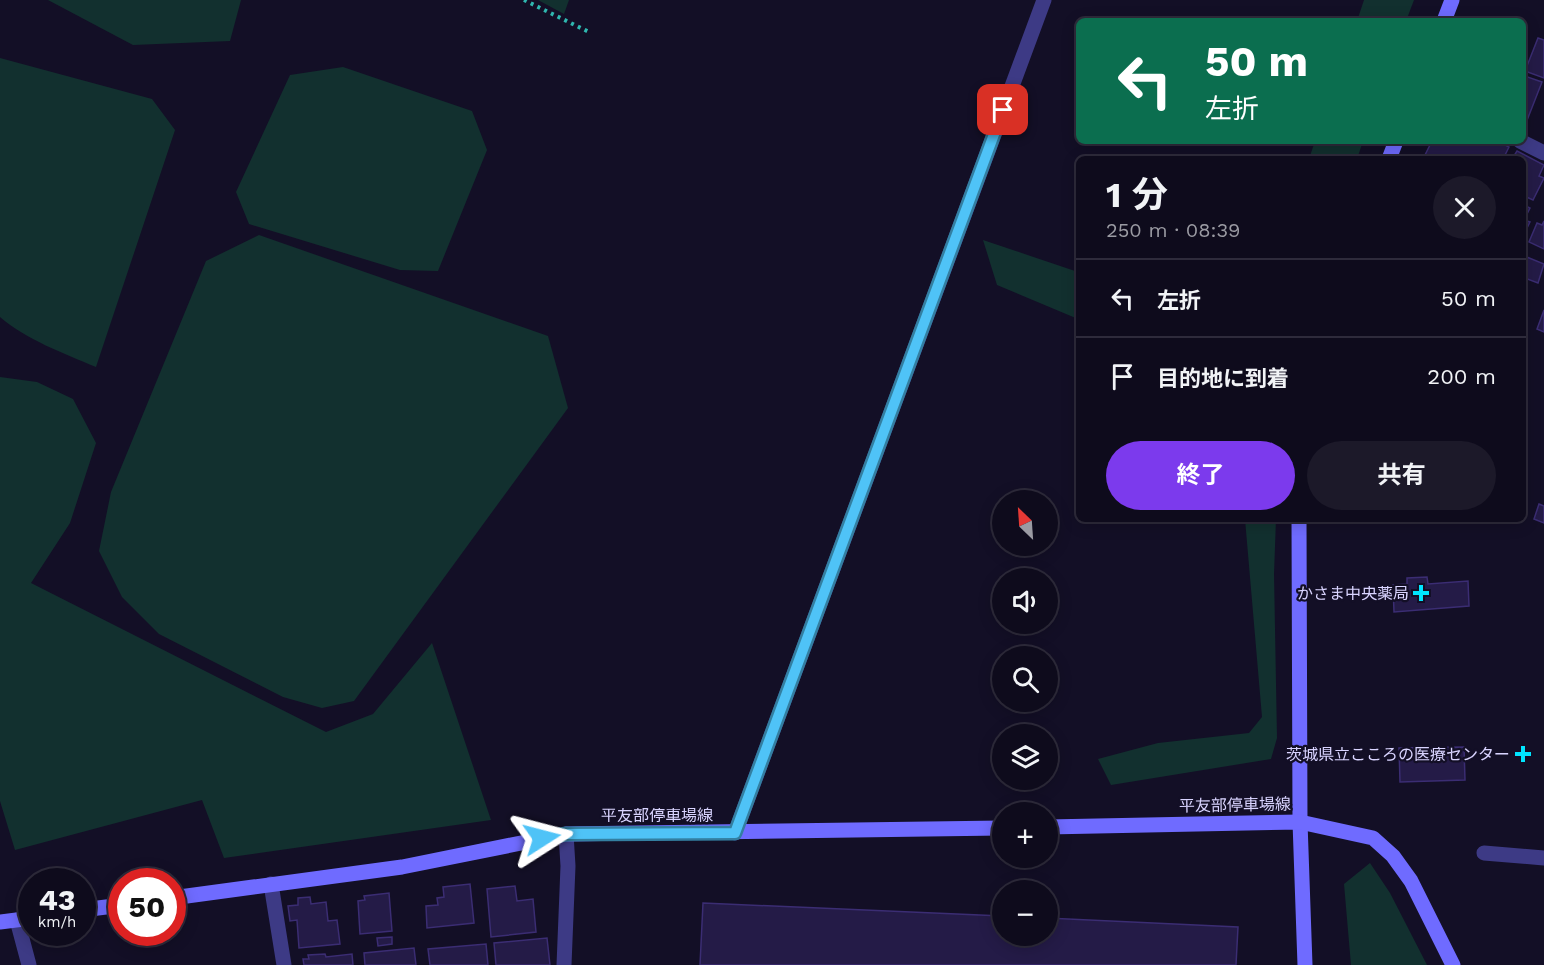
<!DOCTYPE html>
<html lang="ja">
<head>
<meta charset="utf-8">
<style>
	:root { --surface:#0e0b1c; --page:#1c1929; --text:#f1f3f6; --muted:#9b9ba3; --line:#2e2b3b; --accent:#7c3aed }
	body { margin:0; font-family:"Work Sans","Noto Sans JP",sans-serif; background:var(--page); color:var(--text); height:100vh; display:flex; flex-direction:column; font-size:22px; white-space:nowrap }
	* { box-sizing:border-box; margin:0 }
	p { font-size:20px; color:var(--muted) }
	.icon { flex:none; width:33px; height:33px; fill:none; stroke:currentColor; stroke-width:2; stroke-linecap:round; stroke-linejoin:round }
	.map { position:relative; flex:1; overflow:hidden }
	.sheet { position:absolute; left:1076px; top:156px; width:450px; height:366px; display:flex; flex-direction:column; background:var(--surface); border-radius:9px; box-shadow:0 3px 15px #0003,0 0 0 2px var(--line) }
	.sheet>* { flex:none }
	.guide { position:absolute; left:1076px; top:18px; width:450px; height:126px; border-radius:9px; box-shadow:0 3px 15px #0003,0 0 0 2px var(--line); background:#0b6e4f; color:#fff; overflow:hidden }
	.needle { width:39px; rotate:335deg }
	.buttons { position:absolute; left:992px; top:490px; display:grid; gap:12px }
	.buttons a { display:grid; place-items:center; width:66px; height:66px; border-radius:50%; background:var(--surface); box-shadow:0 3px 15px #0003,0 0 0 2px var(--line); font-size:30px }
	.speed { position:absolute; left:18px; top:868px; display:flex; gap:12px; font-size:30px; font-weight:700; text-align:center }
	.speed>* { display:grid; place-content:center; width:78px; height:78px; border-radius:50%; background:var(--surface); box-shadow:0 3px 15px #0003,0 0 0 2px var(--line); line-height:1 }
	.speed small { font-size:15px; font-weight:400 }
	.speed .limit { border:9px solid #d22; background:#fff; color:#111 }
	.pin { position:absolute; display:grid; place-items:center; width:51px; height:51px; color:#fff; margin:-26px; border-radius:12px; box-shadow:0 3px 9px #0006 }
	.me { position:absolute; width:66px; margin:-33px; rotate:81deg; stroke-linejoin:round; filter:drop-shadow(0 0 4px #0008) }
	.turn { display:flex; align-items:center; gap:21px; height:126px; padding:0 30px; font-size:27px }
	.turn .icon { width:78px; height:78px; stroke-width:2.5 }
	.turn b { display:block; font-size:42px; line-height:51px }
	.round { display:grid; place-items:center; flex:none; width:63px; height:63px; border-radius:32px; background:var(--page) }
	.headline { display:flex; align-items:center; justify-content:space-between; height:102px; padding:0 30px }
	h1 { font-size:36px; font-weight:700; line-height:45px }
	.action { display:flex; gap:12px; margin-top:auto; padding:12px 30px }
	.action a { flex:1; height:69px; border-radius:36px; background:var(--accent); color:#fff; font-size:24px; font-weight:700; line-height:69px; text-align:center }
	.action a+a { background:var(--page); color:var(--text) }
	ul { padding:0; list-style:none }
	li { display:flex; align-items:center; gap:18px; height:78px; padding:0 30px; border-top:2px solid var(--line) }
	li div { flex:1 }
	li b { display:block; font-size:22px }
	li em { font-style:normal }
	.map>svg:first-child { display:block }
</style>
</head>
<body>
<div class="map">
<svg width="1544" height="965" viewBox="0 0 1544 965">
	<rect width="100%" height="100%" fill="#130f26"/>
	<g fill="#12302f">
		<path d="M48 0H241L230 41 133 45Z"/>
		<path d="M538 0H569L564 14Z"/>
		<path d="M1364 0H1414L1406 21H1357Z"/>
		<path d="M0 58 152 99 175 130 96 367C63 353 27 340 0 317Z"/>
		<path d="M343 67 472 111 487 150 438 271 400 270 249 224 236 192 290 75Z"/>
		<path d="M1315 141H1363L1357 159H1309Z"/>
		<path d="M259 235 548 336 568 408 354 701 322 708 283 697 159 634 122 597 99 551 111 492 206 261Z"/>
		<path d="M983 240 1078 272V319L997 285Z"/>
		<path d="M0 377 37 382 73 399 96 443 70 523 31 583 326 732 373 714 432 643 491 820 224 858 202 800 15 850 0 801Z"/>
		<path d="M1245 519H1276L1274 574 1277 738 1271 759 1111 785 1098 759 1158 743 1249 733 1262 717Z"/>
		<path d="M1370 863 1390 893 1427 965H1351L1344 884Z"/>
	</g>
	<g fill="#241b47" stroke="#3b2d73" stroke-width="1.5">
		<path d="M1538 38 1544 40V78L1525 71Z"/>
		<path d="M1522 75 1542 82 1524 128 1522 127Z"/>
		<path d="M1432 141H1498L1509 147 1503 159H1423Z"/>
		<path d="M1517 151 1544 165 1539 176 1544 178 1533 200 1522 195V159H1512Z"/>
		<path d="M1522 204 1530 208 1524 220 1530 222 1523 236Z"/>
		<path d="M1544 221V249L1529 242 1537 223 1542 225Z"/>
		<path d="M1522 255 1544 264 1538 283 1522 277Z"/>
		<path d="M1544 310V332L1537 329Z"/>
		<path d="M1539 504 1544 506V523L1534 519Z"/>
		<path d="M1427 577 1428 584 1468 581 1469 606 1394 612 1393 585 1407 584V578Z"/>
		<path d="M1464 747 1465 780 1400 782 1399 748Z"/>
		<path d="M470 884 474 923 427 928 426 906 438 905 437 898 444 897 443 887Z"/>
		<path d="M515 886 517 901 533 899 536 932 491 937 487 889Z"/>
		<path d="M389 893 392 931 360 934 358 901 365 900 364 896Z"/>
		<path d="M310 897 311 904 326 902 328 921 337 920 340 944 299 948 297 920 290 921 288 906 298 905V898Z"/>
		<path d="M703 903 1002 916V936H1047V918L1238 927 1236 965H700Z"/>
		<path d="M392 937V944L378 946 377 938Z"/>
		<path d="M547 938 550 965H496L494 943Z"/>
		<path d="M486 944 488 965H430L428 949Z"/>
		<path d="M414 948 416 965H365L364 953Z"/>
		<path d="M325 954 326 957 352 954 353 965H304L303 959H309L308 955Z"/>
	</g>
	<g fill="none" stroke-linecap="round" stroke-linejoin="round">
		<path stroke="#2fb8b0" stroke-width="4" stroke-dasharray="3 4.5" stroke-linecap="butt" d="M524 0 591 33"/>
		<g stroke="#3d3a85" stroke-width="15">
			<path d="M1520 141 1544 153"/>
			<path d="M735 833 1044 0"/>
			<path d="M1484 853 1544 858"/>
		</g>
		<g stroke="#3d3a85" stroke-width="15">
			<path d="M271 884 284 965"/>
			<path d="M17 920 29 965"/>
			<path d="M564 965 568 866 566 834"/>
		</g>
		<g stroke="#6f6bff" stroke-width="15">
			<path d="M1444 21 1452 0"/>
			<path d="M1389 159 1396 141"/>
			<path d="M1299 519 1300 822 1305 965"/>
			<path d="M1047 827 1300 822 1373 838 1393 856 1411 881 1453 965"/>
			<path d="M172 898 402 867 566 834 1002 828"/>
			<path d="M82 910 122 905"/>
			<path d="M0 922 32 918"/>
		</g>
	</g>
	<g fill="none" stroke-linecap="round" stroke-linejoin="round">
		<defs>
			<path id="route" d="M542 838 566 834 735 833 1003 110"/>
		</defs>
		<use href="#route" stroke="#337fa1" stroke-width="15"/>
		<use href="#route" stroke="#4fc3f7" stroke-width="10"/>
	</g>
	<g fill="#00e5ff" stroke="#130f26" stroke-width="2">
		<path d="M1418 584h6v6h6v6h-6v6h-6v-6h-6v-6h6z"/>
		<path d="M1520 745h6v6h6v6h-6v6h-6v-6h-6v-6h6z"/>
	</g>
	<g text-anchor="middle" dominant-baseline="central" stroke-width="4.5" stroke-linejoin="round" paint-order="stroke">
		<g font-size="16" fill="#d9d4ff" stroke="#130f26" text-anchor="end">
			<text x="1409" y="593">かさま中央薬局</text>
			<text x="1510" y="754">茨城県立こころの医療センター</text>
		</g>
		<g font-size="16" fill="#d9d4ff" stroke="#130f26">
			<text transform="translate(1235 805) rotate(-1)">平友部停車場線</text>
			<text x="657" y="815">平友部停車場線</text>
		</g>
	</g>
</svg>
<div class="buttons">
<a><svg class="needle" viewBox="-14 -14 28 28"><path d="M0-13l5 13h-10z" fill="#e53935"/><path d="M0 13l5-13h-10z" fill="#9b9ba3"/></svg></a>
<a><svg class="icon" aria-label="sound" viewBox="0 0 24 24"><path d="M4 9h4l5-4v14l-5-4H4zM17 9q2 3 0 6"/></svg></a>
<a><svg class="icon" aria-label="search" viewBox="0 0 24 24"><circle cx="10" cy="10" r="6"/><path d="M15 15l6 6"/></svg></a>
<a><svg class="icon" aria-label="layers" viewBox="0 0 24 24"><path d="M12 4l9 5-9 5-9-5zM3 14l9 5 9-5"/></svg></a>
<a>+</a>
<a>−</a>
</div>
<div class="speed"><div>43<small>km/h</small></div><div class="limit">50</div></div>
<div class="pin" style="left:1003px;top:110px;background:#d93025"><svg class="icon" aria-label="arrive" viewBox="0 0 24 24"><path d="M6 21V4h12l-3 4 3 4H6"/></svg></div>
<svg class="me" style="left:542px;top:838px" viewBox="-20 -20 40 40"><path d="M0-17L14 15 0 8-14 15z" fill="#4fc3f7" stroke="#fff" stroke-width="4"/></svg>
<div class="guide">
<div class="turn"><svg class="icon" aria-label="left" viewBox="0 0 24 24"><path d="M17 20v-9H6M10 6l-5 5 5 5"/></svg><div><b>50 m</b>左折</div></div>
</div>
<section class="sheet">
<div class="headline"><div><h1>1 分</h1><p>250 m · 08:39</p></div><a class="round"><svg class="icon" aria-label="close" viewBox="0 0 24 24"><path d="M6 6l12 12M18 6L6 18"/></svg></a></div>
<ul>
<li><svg class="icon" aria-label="left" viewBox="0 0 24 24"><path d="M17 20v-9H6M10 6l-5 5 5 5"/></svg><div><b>左折</b></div><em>50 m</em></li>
<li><svg class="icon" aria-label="arrive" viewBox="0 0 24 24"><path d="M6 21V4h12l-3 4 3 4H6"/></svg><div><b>目的地に到着</b></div><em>200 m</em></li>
</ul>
<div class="action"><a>終了</a><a>共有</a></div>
</section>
</div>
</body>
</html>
